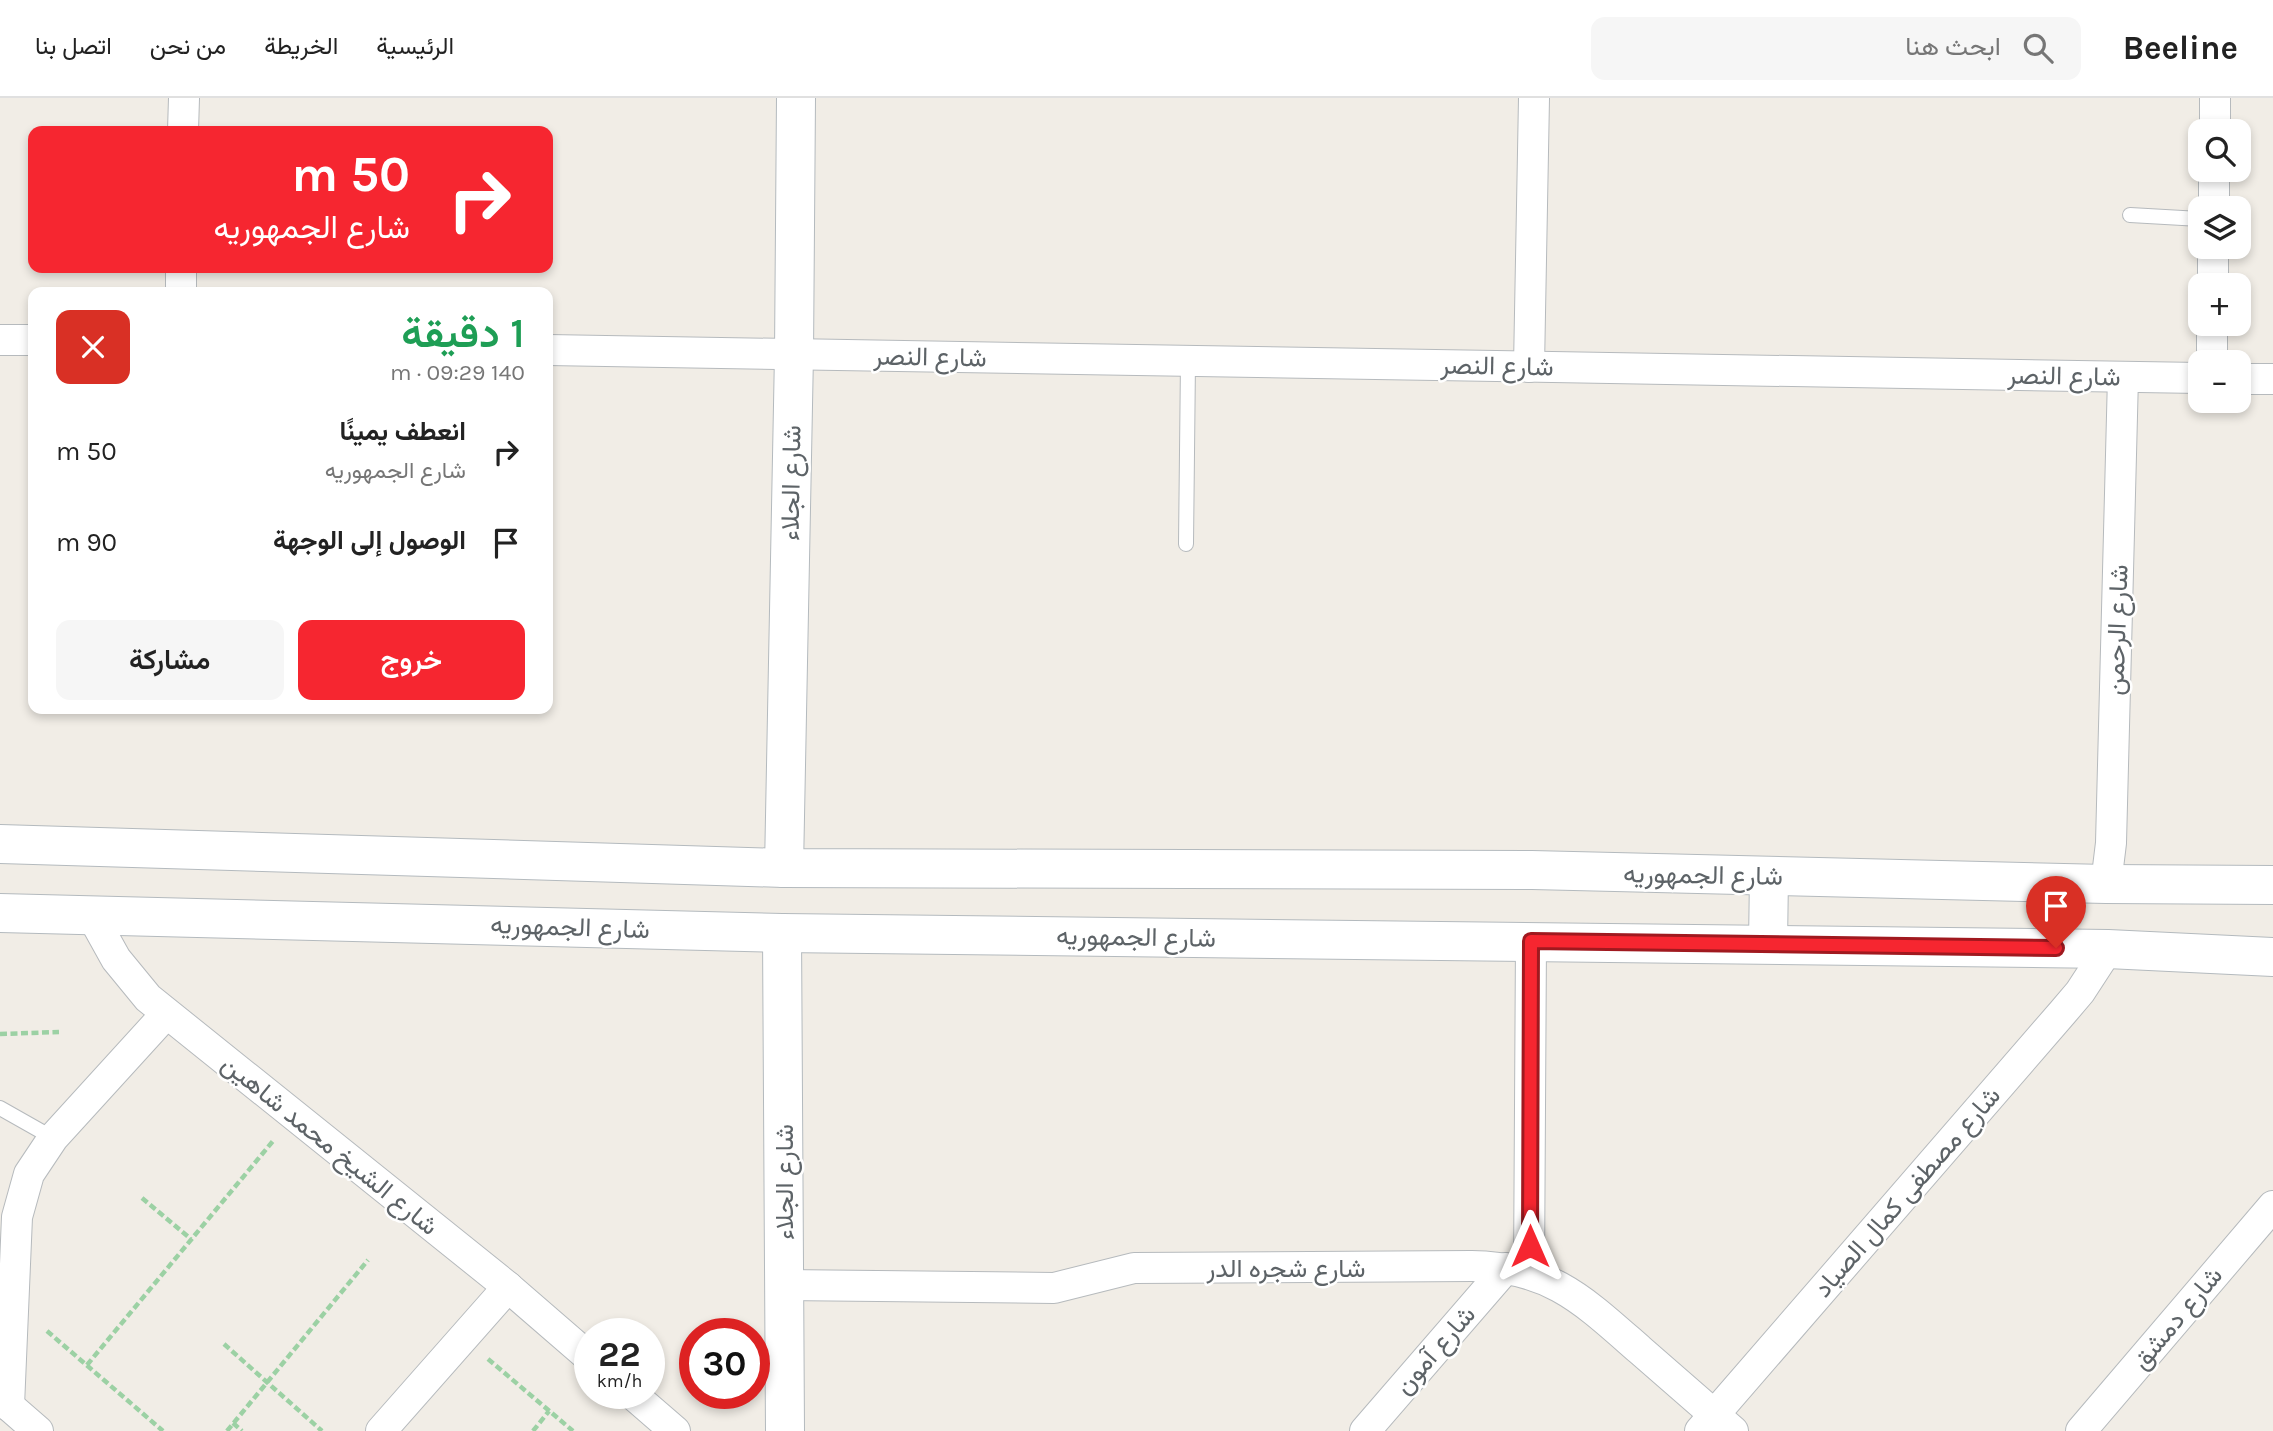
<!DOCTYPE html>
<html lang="ar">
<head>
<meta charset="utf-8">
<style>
	:root { --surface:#fff; --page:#f6f6f6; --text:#222; --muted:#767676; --line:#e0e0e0; --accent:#f62630 }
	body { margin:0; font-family:Karla,Vazirmatn,sans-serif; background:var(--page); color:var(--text); direction:rtl; height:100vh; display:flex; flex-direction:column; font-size:26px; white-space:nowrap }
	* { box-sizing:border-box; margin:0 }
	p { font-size:23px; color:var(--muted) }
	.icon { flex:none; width:38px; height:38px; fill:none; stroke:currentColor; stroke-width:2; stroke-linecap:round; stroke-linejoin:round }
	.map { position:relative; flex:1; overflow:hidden; direction:ltr }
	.drawer { position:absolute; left:28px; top:189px; width:525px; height:427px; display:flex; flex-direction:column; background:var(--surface); border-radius:14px; box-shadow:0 4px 10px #0003; direction:rtl }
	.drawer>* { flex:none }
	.banner { position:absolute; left:28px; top:28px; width:525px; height:147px; border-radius:14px; box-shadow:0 4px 10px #0003; direction:rtl; background:#f62630; color:#fff; overflow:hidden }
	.fabs { position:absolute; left:2188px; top:21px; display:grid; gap:14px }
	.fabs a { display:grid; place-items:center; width:63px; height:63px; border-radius:14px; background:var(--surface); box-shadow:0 4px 10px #0003; font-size:35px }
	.speed { position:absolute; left:574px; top:1220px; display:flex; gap:14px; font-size:35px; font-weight:700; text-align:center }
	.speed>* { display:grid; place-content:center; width:91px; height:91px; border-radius:50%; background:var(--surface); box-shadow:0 4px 10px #0003; line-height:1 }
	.speed small { font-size:18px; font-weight:400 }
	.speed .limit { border:10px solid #d22; background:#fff; color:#111 }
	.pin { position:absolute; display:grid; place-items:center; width:60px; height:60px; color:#fff; margin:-72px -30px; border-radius:50% 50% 50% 0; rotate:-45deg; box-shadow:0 0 7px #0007 }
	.pin .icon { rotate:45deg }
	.me { position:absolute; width:77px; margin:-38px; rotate:0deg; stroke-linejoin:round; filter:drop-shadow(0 0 5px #0008) }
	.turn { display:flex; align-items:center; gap:24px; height:147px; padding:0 28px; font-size:32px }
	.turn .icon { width:91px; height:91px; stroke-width:2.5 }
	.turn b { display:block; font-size:49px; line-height:60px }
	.round { display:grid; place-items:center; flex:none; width:74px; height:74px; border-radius:14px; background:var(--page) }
	.headline { display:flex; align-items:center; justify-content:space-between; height:119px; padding:0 28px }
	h1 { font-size:42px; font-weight:600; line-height:52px; color:#1e9e55 }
	.primary-button { display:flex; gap:14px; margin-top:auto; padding:14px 28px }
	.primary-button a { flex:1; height:80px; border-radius:14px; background:var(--accent); color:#fff; font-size:28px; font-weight:600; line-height:80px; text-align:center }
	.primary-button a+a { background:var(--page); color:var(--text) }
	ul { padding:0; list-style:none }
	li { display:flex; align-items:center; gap:21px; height:91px; padding:0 28px }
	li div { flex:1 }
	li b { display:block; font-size:26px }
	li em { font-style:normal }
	header { display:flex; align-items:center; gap:42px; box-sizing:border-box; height:98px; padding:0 35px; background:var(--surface); border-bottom:2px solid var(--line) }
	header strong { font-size:33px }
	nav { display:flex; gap:38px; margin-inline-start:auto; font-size:24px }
	.search { width:490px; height:63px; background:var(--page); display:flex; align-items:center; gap:18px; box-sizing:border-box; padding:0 24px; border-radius:14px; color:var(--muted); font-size:26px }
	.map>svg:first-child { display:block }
</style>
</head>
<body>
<header>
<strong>Beeline</strong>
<div class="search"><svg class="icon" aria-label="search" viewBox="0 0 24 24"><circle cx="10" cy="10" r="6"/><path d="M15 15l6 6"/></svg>ابحث هنا</div>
<nav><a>الرئيسية</a><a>الخريطة</a><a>من نحن</a><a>اتصل بنا</a></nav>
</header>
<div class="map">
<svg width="2273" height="1333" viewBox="0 0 2273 1333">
	<rect width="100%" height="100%" fill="#f1ede6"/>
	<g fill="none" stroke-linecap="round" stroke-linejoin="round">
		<defs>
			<g id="lane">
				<path d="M2130 117 2200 121"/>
				<path d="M1186 446 1188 263"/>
				<path d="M0 1010 53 1040"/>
			</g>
			<g id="street">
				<path d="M183 33 184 0"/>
				<path d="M2215 33V0"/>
				<path d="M2214 110V72"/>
				<path d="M2213 187V149"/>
				<path d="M181 194V170"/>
				<path d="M0 242H33"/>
				<path d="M548 252 2200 280"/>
				<path d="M2212 264V226"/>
				<path d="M1529 269 1534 0"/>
				<path d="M2238 281H2273"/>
				<path d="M2106 786 2111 745 2123 279"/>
				<path d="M91 816 116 861 148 900 508 1189 590 1260"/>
				<path d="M1529 1176 1531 843"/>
				<path d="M784 1187 1054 1190 1134 1170 1472 1168C1551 1169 1584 1203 1640 1252 1671 1279 1702 1306 1733 1333"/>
				<path d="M631 1295 675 1333"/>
				<path d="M0 1300 38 1333"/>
				<path d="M9 1308 17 1119 29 1076 53 1040 166 916"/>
				<path d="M381 1333 508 1189"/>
				<path d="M1365 1333 1506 1170"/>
				<path d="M1700 1333 2063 914 2080 894 2108 851"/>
				<path d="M2081 1333 2273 1108"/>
			</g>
			<g id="secondary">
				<path d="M0 746 784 770 1532 772 2106 786 2273 787"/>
				<path d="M784 770 794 256 796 0"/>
				<path d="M0 815 782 835 2108 851 2273 859"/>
				<path d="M782 835 785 1333"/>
				<path d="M1768 846 1769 778"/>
			</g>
		</defs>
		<use href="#lane" stroke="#b6babd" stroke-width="16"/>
		<use href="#street" stroke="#b6babd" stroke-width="32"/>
		<use href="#secondary" stroke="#b4babe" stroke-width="40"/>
		<g stroke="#9cd1a4" stroke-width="4.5" stroke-dasharray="7 3.5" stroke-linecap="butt">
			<path d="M0 936 59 934"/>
			<path d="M142 1100 191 1141"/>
			<path d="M47 1233 163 1333"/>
			<path d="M224 1246 322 1333"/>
			<path d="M488 1261 573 1333"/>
			<path d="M87 1267 273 1043"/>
			<path d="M233 1325 242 1333"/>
			<path d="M227 1333 368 1162"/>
			<path d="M533 1333 549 1313"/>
		</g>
		<use href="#lane" stroke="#fff" stroke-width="14"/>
		<use href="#street" stroke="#fff" stroke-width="30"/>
		<use href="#secondary" stroke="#fff" stroke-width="38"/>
	</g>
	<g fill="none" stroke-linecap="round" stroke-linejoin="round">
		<defs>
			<path id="route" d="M1530 1148 1531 843 2056 850"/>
		</defs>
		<use href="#route" stroke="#a0191f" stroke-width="18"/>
		<use href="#route" stroke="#f62630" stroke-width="12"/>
	</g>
	<g text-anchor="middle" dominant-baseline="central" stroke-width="5" stroke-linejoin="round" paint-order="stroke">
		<g font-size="26" fill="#5d6367" stroke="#fff">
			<text transform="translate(930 259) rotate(1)">شارع النصر</text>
			<text transform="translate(1497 268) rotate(1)">شارع النصر</text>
			<text transform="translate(2064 278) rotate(1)">شارع النصر</text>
			<text transform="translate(791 385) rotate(-89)">شارع الجلاء</text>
			<text transform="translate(2117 532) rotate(-88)">شارع الرحمن</text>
			<text transform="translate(1703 777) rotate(1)">شارع الجمهوريه</text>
			<text transform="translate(570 829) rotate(2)">شارع الجمهوريه</text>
			<text transform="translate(1136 839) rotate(1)">شارع الجمهوريه</text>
			<text transform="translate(330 1047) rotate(39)">شارع الشيخ محمد شاهين</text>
			<text transform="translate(784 1084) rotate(-90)">شارع الجلاء</text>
			<text transform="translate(1907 1094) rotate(-49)">شارع مصطفى كمال الصياد</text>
			<text x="1286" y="1170">شارع شجره الدر</text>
			<text transform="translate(2177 1220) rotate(-50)">شارع دمشق</text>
			<text transform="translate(1435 1252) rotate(-49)">شارع آمون</text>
		</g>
	</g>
</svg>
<div class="fabs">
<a><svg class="icon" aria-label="search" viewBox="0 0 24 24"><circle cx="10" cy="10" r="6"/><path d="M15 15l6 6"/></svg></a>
<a><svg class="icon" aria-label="layers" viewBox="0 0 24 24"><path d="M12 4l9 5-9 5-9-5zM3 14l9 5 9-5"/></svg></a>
<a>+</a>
<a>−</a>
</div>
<div class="speed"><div>22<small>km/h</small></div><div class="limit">30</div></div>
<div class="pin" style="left:2056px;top:850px;background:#d93025"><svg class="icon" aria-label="arrive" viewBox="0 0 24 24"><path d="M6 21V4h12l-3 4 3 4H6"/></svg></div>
<svg class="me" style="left:1530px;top:1148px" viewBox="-20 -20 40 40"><path d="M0-17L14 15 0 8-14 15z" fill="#f62630" stroke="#fff" stroke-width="4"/></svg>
<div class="banner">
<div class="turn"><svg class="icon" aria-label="right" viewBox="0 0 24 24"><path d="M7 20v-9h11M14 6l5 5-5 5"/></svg><div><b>50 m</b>شارع الجمهوريه</div></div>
</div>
<section class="drawer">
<div class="headline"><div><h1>1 دقيقة</h1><p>140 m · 09:29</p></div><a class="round" style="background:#d93025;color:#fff"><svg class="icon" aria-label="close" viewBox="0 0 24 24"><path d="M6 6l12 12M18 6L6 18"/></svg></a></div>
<ul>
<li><svg class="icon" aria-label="right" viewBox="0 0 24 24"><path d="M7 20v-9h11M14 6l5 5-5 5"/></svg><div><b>انعطف يمينًا</b><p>شارع الجمهوريه</p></div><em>50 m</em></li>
<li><svg class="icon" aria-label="arrive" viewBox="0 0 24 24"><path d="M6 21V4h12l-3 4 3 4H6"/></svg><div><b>الوصول إلى الوجهة</b></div><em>90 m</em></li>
</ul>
<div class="primary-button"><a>خروج</a><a>مشاركة</a></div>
</section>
</div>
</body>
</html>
